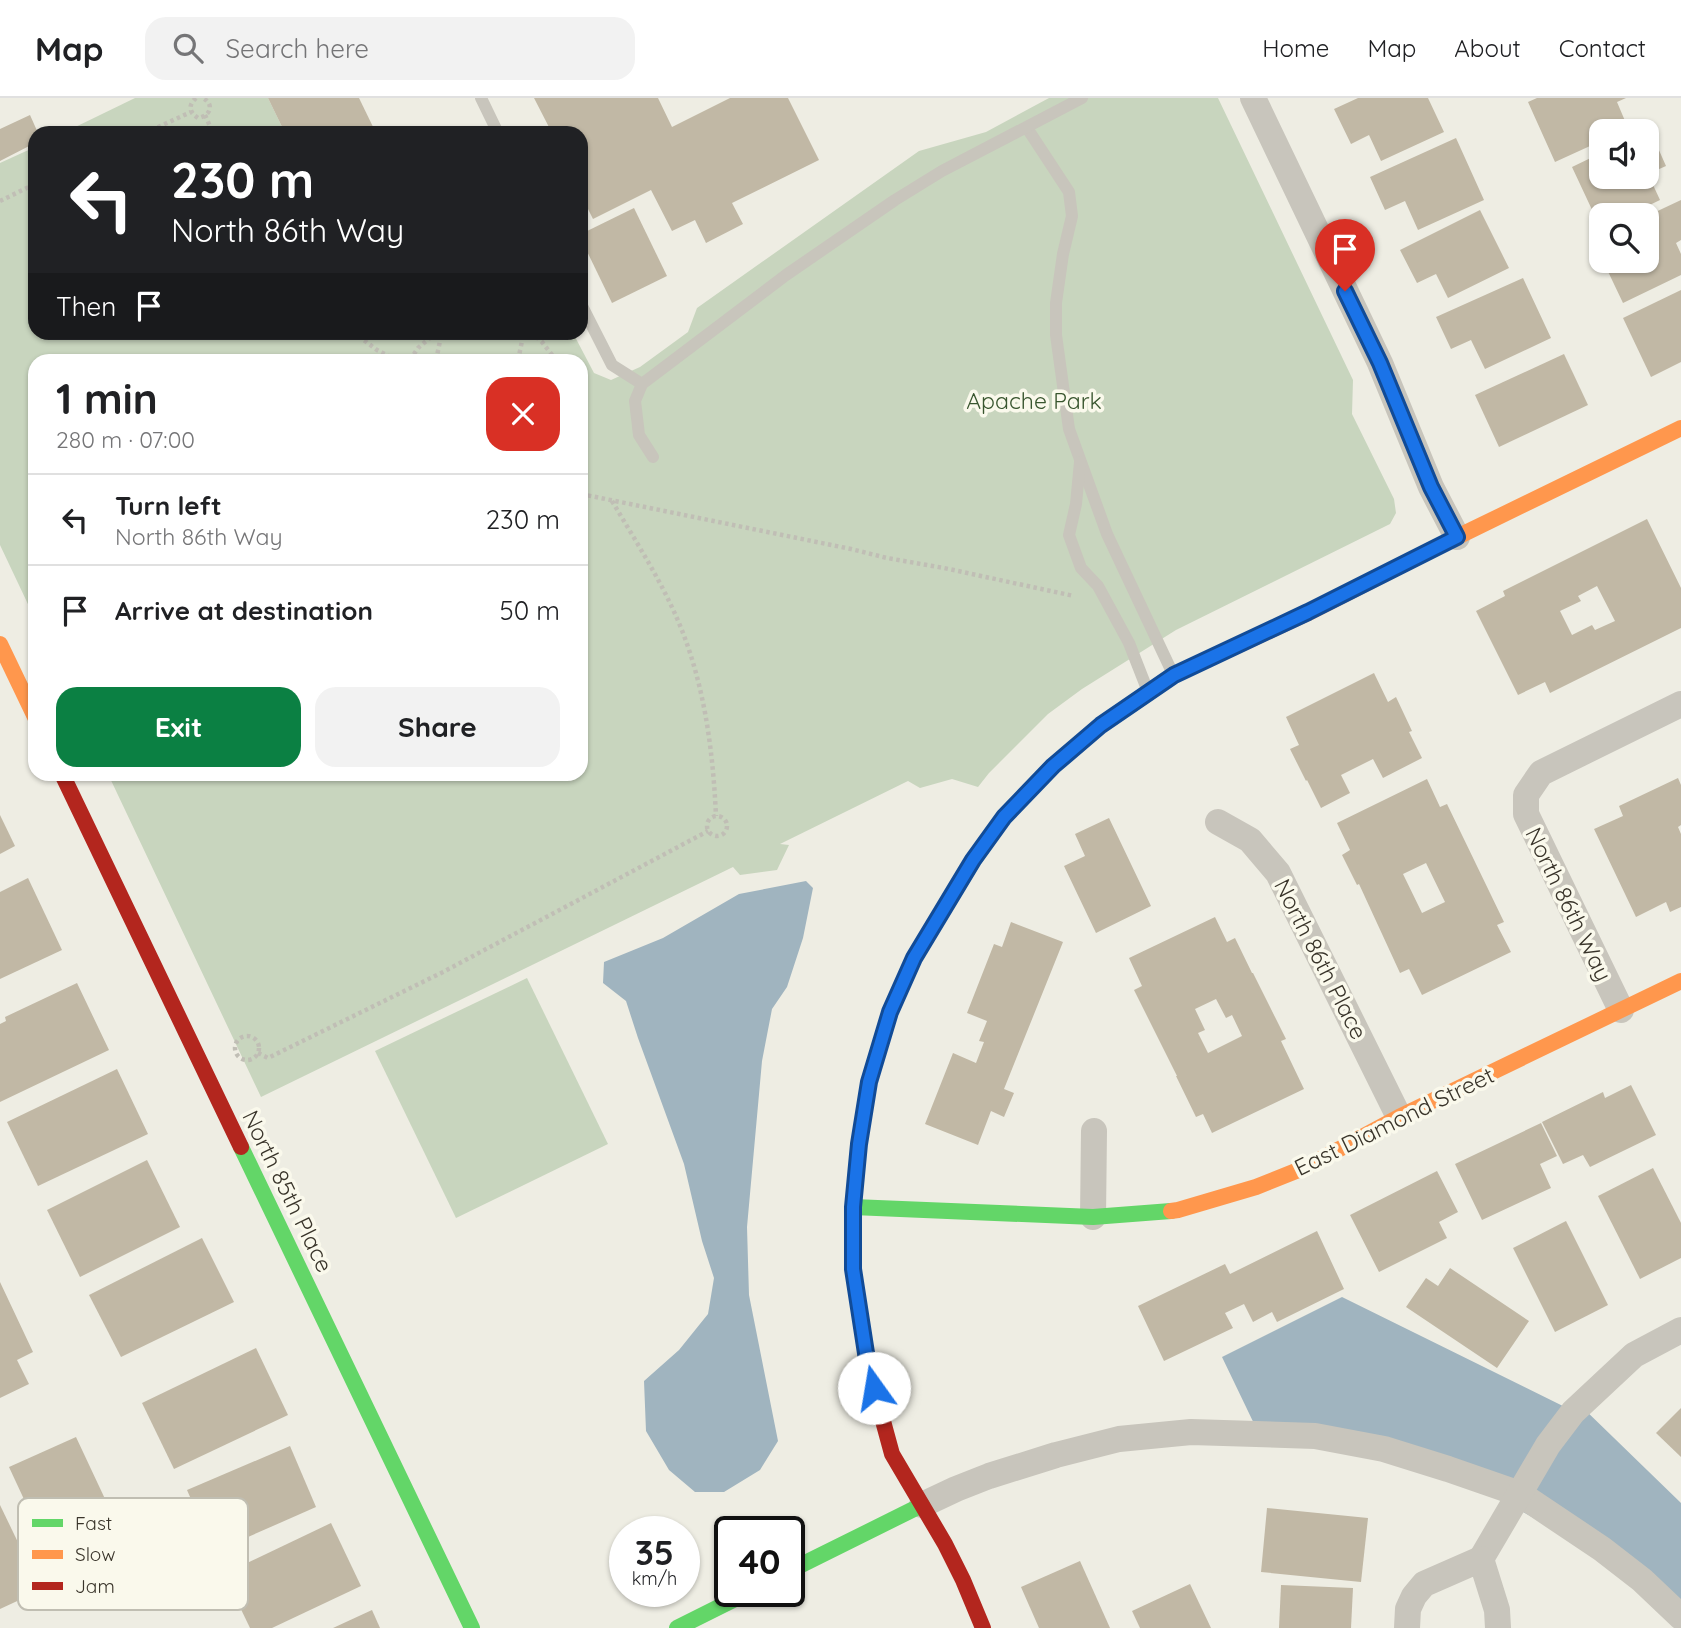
<!DOCTYPE html>
<html lang="en">
<head>
<meta charset="utf-8">
<style>
	:root { --surface:#fff; --page:#f2f2f2; --text:#202124; --muted:#757577; --line:#e0e0e0; --accent:#0b8043 }
	body { margin:0; font-family:Quicksand,sans-serif; background:var(--page); color:var(--text); height:100vh; display:flex; flex-direction:column; font-size:26px; white-space:nowrap }
	* { box-sizing:border-box; margin:0 }
	p { font-size:23px; color:var(--muted) }
	.icon { flex:none; width:38px; height:38px; fill:none; stroke:currentColor; stroke-width:2; stroke-linecap:round; stroke-linejoin:round }
	.map { position:relative; flex:1; overflow:hidden }
	.details { position:absolute; left:28px; top:256px; width:560px; height:427px; display:flex; flex-direction:column; background:var(--surface); border-radius:21px; box-shadow:0 2px 5px #0004 }
	.details>* { flex:none }
	.top-card { position:absolute; left:28px; top:28px; width:560px; height:214px; border-radius:21px; box-shadow:0 2px 5px #0004; background:#202124; color:#fff; overflow:hidden }
	.tools { position:absolute; left:1589px; top:21px; display:grid; gap:14px }
	.tools a { display:grid; place-items:center; width:70px; height:70px; border-radius:14px; background:var(--surface); box-shadow:0 2px 5px #0004; font-size:35px }
	.speed { position:absolute; left:609px; top:1418px; display:flex; gap:14px; font-size:35px; font-weight:700; text-align:center }
	.speed>* { display:grid; place-content:center; width:91px; height:91px; border-radius:50%; background:var(--surface); box-shadow:0 2px 5px #0004; line-height:1 }
	.speed small { font-size:18px; font-weight:400 }
	.speed .limit { border:4px solid #111; border-radius:10px; background:#fff; color:#111 }
	.pin { position:absolute; display:grid; place-items:center; width:60px; height:60px; color:#fff; margin:-72px -30px; border-radius:50% 50% 50% 0; rotate:-45deg; box-shadow:0 0 7px #0007 }
	.pin .icon { rotate:45deg }
	.me { position:absolute; width:77px; margin:-38px; rotate:347deg; stroke-linejoin:round; filter:drop-shadow(0 0 5px #0008) }
	.turn { display:flex; align-items:center; gap:24px; height:147px; padding:0 28px; font-size:32px }
	.turn .icon { width:91px; height:91px; stroke-width:2.5 }
	.turn b { display:block; font-size:49px; line-height:60px }
	.then { display:flex; align-items:center; height:66px; padding:0 28px; background:#0003; gap:14px; font-size:26px }
	.round { display:grid; place-items:center; flex:none; width:74px; height:74px; border-radius:21px; background:var(--page) }
	.head { display:flex; align-items:center; justify-content:space-between; height:119px; padding:0 28px }
	h1 { font-size:42px; font-weight:800; line-height:52px }
	.action { display:flex; gap:14px; margin-top:auto; padding:14px 28px }
	.action a { flex:1; height:80px; border-radius:21px; background:var(--accent); color:#fff; font-size:28px; font-weight:800; line-height:80px; text-align:center }
	.action a+a { background:var(--page); color:var(--text) }
	ul { padding:0; list-style:none }
	li { display:flex; align-items:center; gap:21px; height:91px; padding:0 28px; border-top:2px solid var(--line) }
	li div { flex:1 }
	li b { display:block; font-size:26px }
	li em { font-style:normal }
	header { display:flex; align-items:center; gap:42px; box-sizing:border-box; height:98px; padding:0 35px; background:var(--surface); border-bottom:2px solid var(--line) }
	header strong { font-size:33px }
	nav { display:flex; gap:38px; margin-inline-start:auto; font-size:24px }
	.search { width:490px; height:63px; background:var(--page); display:flex; align-items:center; gap:18px; box-sizing:border-box; padding:0 24px; border-radius:21px; color:var(--muted); font-size:26px }
	.map>svg:first-child { display:block }
</style>
</head>
<body>
<header>
<strong>Map</strong>
<div class="search"><svg class="icon" aria-label="search" viewBox="0 0 24 24"><circle cx="10" cy="10" r="6"/><path d="M15 15l6 6"/></svg>Search here</div>
<nav><a>Home</a><a>Map</a><a>About</a><a>Contact</a></nav>
</header>
<div class="map">
<svg width="1681" height="1530" viewBox="0 0 1681 1530">
	<rect width="100%" height="100%" fill="#eeede3"/>
	<g fill="#c8d5be">
		<path d="M135 0H268L285 35H63Z"/>
		<path d="M1049 0H1218L1353 282 1352 316 1394 401 1396 415 1390 426 1176 532 1082 591 1048 616 989 675 978 689 952 681 920 690 908 683 780 746 789 747 777 772 740 777 733 769 261 999 108 676H581V262H35V521L0 447V65L35 49V234L573 235 594 275 611 282 640 269 688 234 697 210 919 53 986 34Z"/>
		<path d="M527 880 608 1046 456 1120 375 953Z"/>
	</g>
	<g fill="#a0b4bf">
		<path d="M806 783 813 790 803 840 787 889 772 911 762 963 747 1129 749 1197 778 1343 760 1372 724 1394H695L669 1372 646 1333 644 1283 679 1252 708 1216 714 1180 702 1143 684 1066 638 940 626 903 603 885 604 864 663 840 739 796Z"/>
		<path d="M1342 1199 1573 1313 1580 1307 1681 1405V1519L1642 1482 1448 1371 1259 1336 1222 1259Z"/>
	</g>
	<g fill="#c1b8a5" fill-rule="evenodd">
		<path d="M268 0H359L376 35H285Z"/>
		<path d="M534 0H658L672 29 730 0H788L819 62 732 105 743 126 706 145 695 122 672 133 651 92 593 121 581 97V35H552Z"/>
		<path d="M1358 0H1428L1444 34 1381 63 1369 37 1351 46 1334 11Z"/>
		<path d="M1537 0H1626L1617 4 1628 30 1622 33H1601V43L1555 64 1528 4Z"/>
		<path d="M30 17 38 35H35V45L0 63V31Z"/>
		<path d="M1650 32 1666 68 1648 76 1660 102 1629 117H1601V131L1572 69 1601 55V79H1647V34Z"/>
		<path d="M1456 40 1484 102 1418 132 1405 103 1385 112 1370 79Z"/>
		<path d="M1681 102V142L1676 145 1681 156V177L1623 205 1603 163H1647V118Z"/>
		<path d="M634 110 667 178 612 205 581 141V136Z"/>
		<path d="M1480 112 1509 170 1448 200 1436 176 1417 185 1400 152Z"/>
		<path d="M1523 180 1551 240 1485 271 1471 242 1451 251 1436 219Z"/>
		<path d="M1681 192V264L1651 279 1623 220Z"/>
		<path d="M1564 256 1588 307 1499 349 1475 297Z"/>
		<path d="M1647 421 1681 490V530L1550 595 1545 584 1518 597 1476 513 1505 498 1503 493ZM1597 488 1615 523 1595 532 1592 527 1572 537 1560 513 1581 503 1578 498Z"/>
		<path d="M1374 575 1388 604 1396 599 1412 633 1409 634 1422 660 1383 680 1373 661 1341 677 1350 695 1321 710 1307 682 1306 683 1290 651 1299 647 1286 619Z"/>
		<path d="M1678 680 1681 687V727L1678 729 1681 736V809L1670 814 1666 804 1636 819 1594 731 1623 718 1619 708Z"/>
		<path d="M1427 681 1440 709 1447 706 1504 824 1497 827 1511 854 1422 897 1409 871 1400 875 1359 786 1357 787 1342 757 1350 752 1337 725ZM1426 765 1445 804 1422 815 1403 776Z"/>
		<path d="M0 717 15 748 0 756Z"/>
		<path d="M1109 720 1151 808 1096 835 1064 768 1085 758 1075 736Z"/>
		<path d="M28 780 62 852 0 881V794Z"/>
		<path d="M1215 819 1227 844 1235 840 1252 875H1253L1286 941 1281 943 1304 991 1212 1035 1203 1016 1196 1019 1176 978H1177L1134 892 1142 888 1129 860ZM1216 901 1226 920 1232 917 1242 938 1208 955 1198 935 1205 932 1195 911Z"/>
		<path d="M1011 824 1063 844 1004 991 1014 995 1004 1019 991 1013 978 1047 925 1026 953 955 976 965 984 944 979 943 987 923 967 915 994 846 1002 849Z"/>
		<path d="M77 885 109 952 0 1004V926L6 923 5 919Z"/>
		<path d="M117 971 148 1036 38 1088 7 1024Z"/>
		<path d="M1631 987 1656 1037 1590 1069 1583 1057 1563 1066 1542 1024 1603 994 1605 1000Z"/>
		<path d="M1541 1025 1557 1058 1540 1066 1551 1090 1482 1122 1455 1066Z"/>
		<path d="M147 1062 180 1129 80 1179 47 1112Z"/>
		<path d="M1653 1070 1681 1125V1160L1640 1181 1598 1098Z"/>
		<path d="M1437 1073 1458 1114 1439 1124 1447 1140 1379 1174 1350 1117Z"/>
		<path d="M1566 1123 1608 1207 1555 1234 1513 1150Z"/>
		<path d="M1317 1133 1344 1191 1277 1224 1272 1214 1253 1224 1244 1206 1225 1215 1233 1230 1164 1263 1138 1208 1225 1166 1230 1176Z"/>
		<path d="M202 1140 234 1204 121 1259 89 1197Z"/>
		<path d="M1450 1170 1529 1223 1497 1270 1406 1209 1426 1180 1438 1188Z"/>
		<path d="M0 1184 33 1254 17 1262 29 1286 0 1300Z"/>
		<path d="M256 1250 288 1317 174 1371 142 1305Z"/>
		<path d="M1681 1310V1359L1656 1335Z"/>
		<path d="M76 1339 128 1450 61 1481 9 1369Z"/>
		<path d="M290 1348 316 1409 214 1454 187 1392Z"/>
		<path d="M0 1407 41 1492 0 1511Z"/>
		<path d="M1267 1410 1368 1420 1361 1484 1261 1474Z"/>
		<path d="M331 1425 361 1488 272 1530H250L224 1476Z"/>
		<path d="M1080 1463 1110 1530H1039L1021 1489Z"/>
		<path d="M1190 1486 1211 1530H1140L1132 1513Z"/>
		<path d="M1281 1487 1353 1490 1351 1530H1279Z"/>
		<path d="M372 1512 380 1530H333Z"/>
	</g>
	<g fill="none" stroke-linecap="round" stroke-linejoin="round">
		<g stroke="#c0beb5" stroke-width="4.5" stroke-dasharray="3.5 3.5" stroke-linecap="butt">
			<path d="M196 0C188 7 189 14 198 20 210 18 215 7 203 0"/>
			<path d="M205 17 213 35"/>
			<path d="M145 35 191 14"/>
			<path d="M0 103 35 86"/>
			<path d="M353 234 377 252 396 262"/>
			<path d="M531 234 542 244 556 262"/>
			<path d="M410 262 418 250 437 234"/>
			<path d="M436 262 442 234"/>
			<path d="M518 262 524 234"/>
			<path d="M581 396 851 451 887 460 944 470 1074 498"/>
			<path d="M612 403C636 444 663 485 681 530 705 590 713 654 716 718"/>
			<circle cx="717" cy="728" r="10"/>
			<circle cx="247" cy="950" r="12"/>
			<path d="M258 955 268 960 443 874 708 733"/>
		</g>
		<g stroke="#c8c5bc" stroke-width="12">
			<path d="M481 0 498 35"/>
			<path d="M1027 30 1069 94 1072 118 1063 156 1056 205V237L1069 331 1107 436 1172 574"/>
			<path d="M581 206 612 267 642 286"/>
			<path d="M653 359 639 337 635 303 642 286 786 177 895 102 942 73 1082 0"/>
			<path d="M1080 364 1076 406 1069 437 1081 470 1098 488 1129 545 1147 591"/>
		</g>
		<g stroke="#c8c5bc" stroke-width="26">
			<path d="M1253 0 1380 265 1431 389 1457 439"/>
			<path d="M1218 724 1250 742 1278 775 1399 1019"/>
			<path d="M1621 912 1526 716V697L1541 675 1681 606"/>
			<path d="M1093 1119 1094 1033"/>
			<path d="M922 1407 956 1391 989 1378 1056 1357 1119 1341 1191 1334 1315 1338 1384 1351 1448 1371 1520 1396 1602 1451 1642 1482 1681 1519"/>
			<path d="M1481 1461 1548 1347 1573 1314 1634 1257 1681 1232"/>
			<path d="M1407 1530 1408 1511 1414 1498 1424 1486 1481 1461 1497 1512 1498 1530"/>
		</g>
		<g stroke="#63d668" stroke-width="16">
			<path d="M867 995 869 984 890 914 914 860 973 763 1004 719 1053 668 1101 627 1147 596"/>
			<path d="M241 1049 472 1530"/>
			<path d="M853 1109 1093 1119 1171 1113"/>
			<path d="M789 1473 922 1407"/>
			<path d="M677 1530 751 1493"/>
		</g>
		<g stroke="#ff974d" stroke-width="16">
			<path d="M0 546 35 619"/>
			<path d="M1147 596 1174 577 1308 515 1457 439 1681 330"/>
			<path d="M1171 1113 1178 1112 1256 1089 1306 1069 1399 1019 1681 883"/>
		</g>
		<g stroke="#b3261e" stroke-width="16">
			<path d="M62 676 241 1049"/>
			<path d="M867 995 859 1046 853 1109V1171L868 1268 892 1356 945 1446 963 1482 983 1530"/>
		</g>
	</g>
	<g fill="none" stroke-linecap="round" stroke-linejoin="round">
		<defs>
			<path id="route" d="M874 1290 868 1268 853 1171V1109L859 1046 869 984 890 914 914 860 973 762 1004 719 1053 668 1101 627 1174 577 1308 514 1457 439 1431 389 1380 265 1345 193"/>
		</defs>
		<use href="#route" stroke="#114b97" stroke-width="18"/>
		<use href="#route" stroke="#1a73e8" stroke-width="12"/>
	</g>
	<g text-anchor="middle" dominant-baseline="central" stroke-width="7" stroke-linejoin="round" paint-order="stroke">
		<g font-size="23" fill="#39562f" stroke="#faf9ec">
			<text x="1034" y="302">Apache Park</text>
		</g>
		<g font-size="23" fill="#39342a" stroke="#faf9ec">
			<text transform="translate(1569 806) rotate(64)">North 86th Way</text>
			<text transform="translate(1321 861) rotate(63)">North 86th Place</text>
			<text transform="translate(1394 1023) rotate(-26)">East Diamond Street</text>
			<text transform="translate(288 1093) rotate(64)">North 85th Place</text>
		</g>
	</g>
	<rect x="18" y="1400" width="230" height="112" rx="10" fill="#faf9ec" stroke="#c0beb2" stroke-width="2"/>
	<rect x="32" y="1421" width="31" height="8" fill="#63d668"/>
	<rect x="32" y="1452" width="31" height="9" fill="#ff974d"/>
	<rect x="32" y="1484" width="31" height="8" fill="#b3261e"/>
	<g font-size="19" fill="#39342a">
		<text x="75" y="1432">Fast</text>
		<text x="75" y="1463">Slow</text>
		<text x="75" y="1495">Jam</text>
	</g>
</svg>
<div class="tools">
<a><svg class="icon" aria-label="sound" viewBox="0 0 24 24"><path d="M4 9h4l5-4v14l-5-4H4zM17 9q2 3 0 6"/></svg></a>
<a><svg class="icon" aria-label="search" viewBox="0 0 24 24"><circle cx="10" cy="10" r="6"/><path d="M15 15l6 6"/></svg></a>
</div>
<div class="speed"><div>35<small>km/h</small></div><div class="limit">40</div></div>
<div class="pin" style="left:1345px;top:193px;background:#d93025"><svg class="icon" aria-label="arrive" viewBox="0 0 24 24"><path d="M6 21V4h12l-3 4 3 4H6"/></svg></div>
<svg class="me" style="left:874px;top:1290px" viewBox="-20 -20 40 40"><circle r="19" fill="#fff"/><path d="M0-13L10 11 0 6-10 11z" fill="#1a73e8"/></svg>
<div class="top-card">
<div class="turn"><svg class="icon" aria-label="left" viewBox="0 0 24 24"><path d="M17 20v-9H6M10 6l-5 5 5 5"/></svg><div><b>230 m</b>North 86th Way</div></div>
<div class="then">Then<svg class="icon" aria-label="arrive" viewBox="0 0 24 24"><path d="M6 21V4h12l-3 4 3 4H6"/></svg></div>
</div>
<section class="details">
<div class="head"><div><h1>1 min</h1><p>280 m · 07:00</p></div><a class="round" style="background:#d93025;color:#fff"><svg class="icon" aria-label="close" viewBox="0 0 24 24"><path d="M6 6l12 12M18 6L6 18"/></svg></a></div>
<ul>
<li><svg class="icon" aria-label="left" viewBox="0 0 24 24"><path d="M17 20v-9H6M10 6l-5 5 5 5"/></svg><div><b>Turn left</b><p>North 86th Way</p></div><em>230 m</em></li>
<li><svg class="icon" aria-label="arrive" viewBox="0 0 24 24"><path d="M6 21V4h12l-3 4 3 4H6"/></svg><div><b>Arrive at destination</b></div><em>50 m</em></li>
</ul>
<div class="action"><a>Exit</a><a>Share</a></div>
</section>
</div>
</body>
</html>
